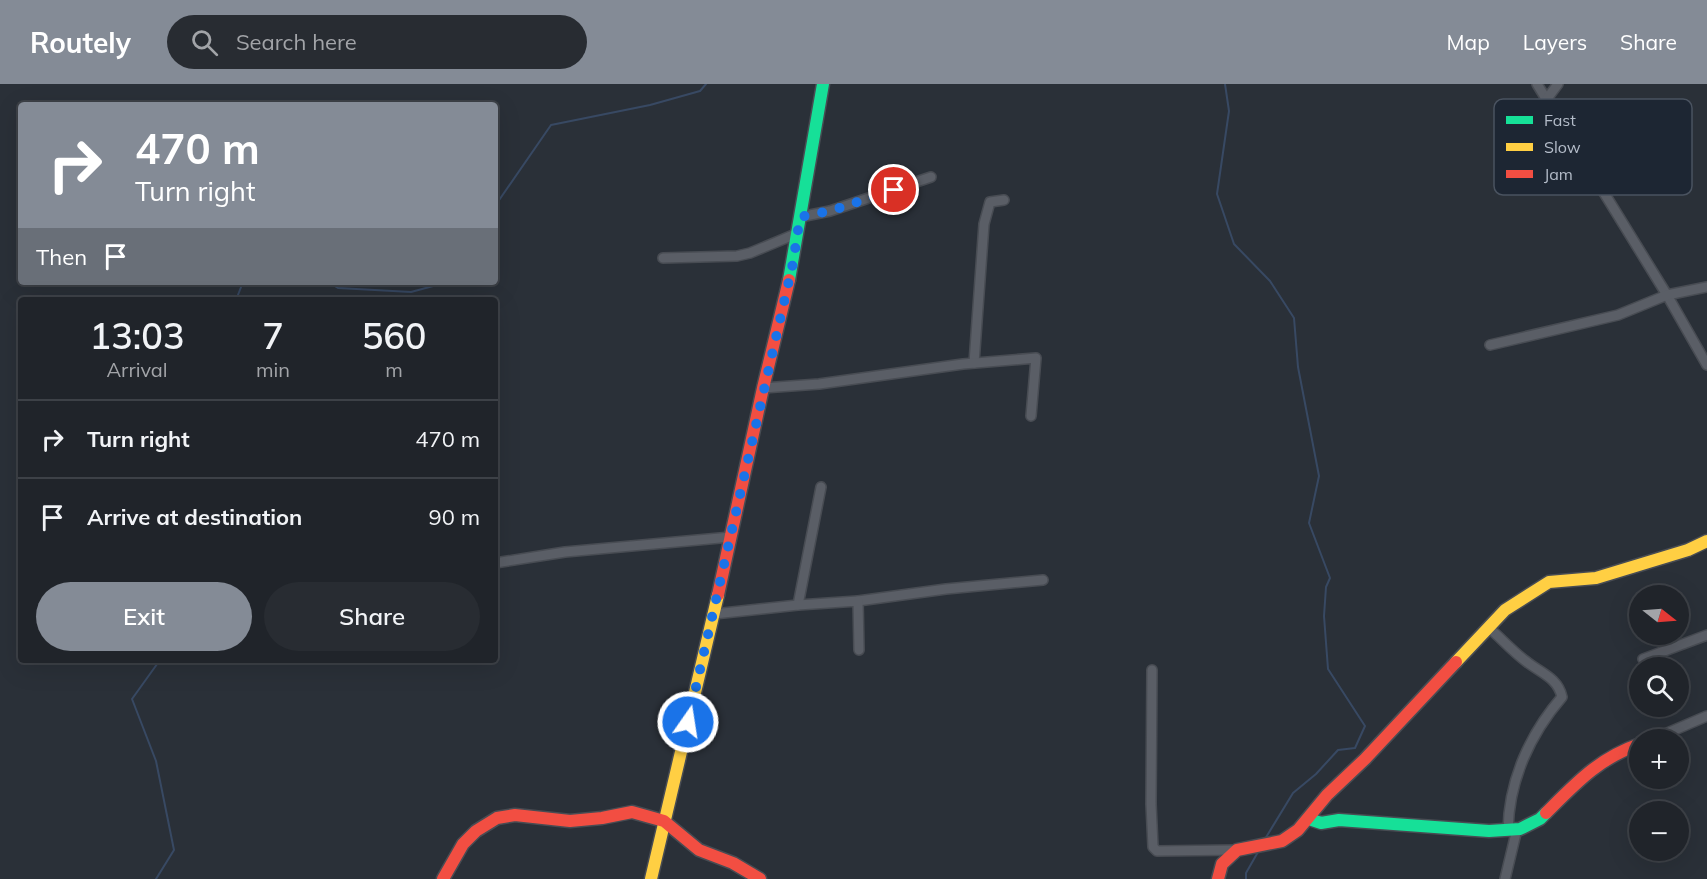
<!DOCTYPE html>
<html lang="en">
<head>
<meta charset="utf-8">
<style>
	:root { --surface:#20242a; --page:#282c32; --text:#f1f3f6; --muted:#a2a4a8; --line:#3d4147; --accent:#848b96 }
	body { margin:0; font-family:Mulish,sans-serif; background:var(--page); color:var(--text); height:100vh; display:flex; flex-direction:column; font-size:22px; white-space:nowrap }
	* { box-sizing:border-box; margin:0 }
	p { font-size:20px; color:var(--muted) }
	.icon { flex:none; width:33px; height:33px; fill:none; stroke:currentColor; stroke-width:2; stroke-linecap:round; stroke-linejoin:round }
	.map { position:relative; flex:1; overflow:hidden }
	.sheet { position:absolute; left:18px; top:213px; width:480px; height:366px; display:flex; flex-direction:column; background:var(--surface); border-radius:6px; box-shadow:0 6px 24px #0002,0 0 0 2px var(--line) }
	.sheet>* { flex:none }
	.guide { position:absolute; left:18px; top:18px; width:480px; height:183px; border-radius:6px; box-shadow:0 6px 24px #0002,0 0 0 2px var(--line); background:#848b96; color:#fff; overflow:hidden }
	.needle { width:39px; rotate:107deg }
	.fabs { position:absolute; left:1629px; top:501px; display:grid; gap:12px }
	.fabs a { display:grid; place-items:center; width:60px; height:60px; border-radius:50%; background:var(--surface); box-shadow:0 6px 24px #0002,0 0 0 2px var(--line); font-size:30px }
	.pin { position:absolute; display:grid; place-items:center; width:51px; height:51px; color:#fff; margin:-26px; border:3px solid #fff; border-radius:50%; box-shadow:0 2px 6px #0007 }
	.me { position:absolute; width:66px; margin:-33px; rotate:13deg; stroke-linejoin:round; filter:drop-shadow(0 0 4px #0008) }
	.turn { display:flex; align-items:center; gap:21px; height:126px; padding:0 18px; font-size:27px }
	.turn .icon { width:78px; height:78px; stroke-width:2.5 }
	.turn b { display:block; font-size:42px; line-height:51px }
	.then { display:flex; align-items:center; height:57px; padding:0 18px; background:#0003; gap:12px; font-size:22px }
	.eta { display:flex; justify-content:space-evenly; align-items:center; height:102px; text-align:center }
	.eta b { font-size:36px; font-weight:600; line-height:42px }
	.cta { display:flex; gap:12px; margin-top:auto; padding:12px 18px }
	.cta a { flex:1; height:69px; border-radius:36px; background:var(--accent); color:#fff; font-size:24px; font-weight:600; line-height:69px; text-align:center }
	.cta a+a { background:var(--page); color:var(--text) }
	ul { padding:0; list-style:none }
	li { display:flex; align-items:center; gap:18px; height:78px; padding:0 18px; border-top:2px solid var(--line) }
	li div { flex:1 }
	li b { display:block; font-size:22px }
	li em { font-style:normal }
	header { display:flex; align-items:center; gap:36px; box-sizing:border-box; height:84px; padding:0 30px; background:var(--accent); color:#fff }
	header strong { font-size:28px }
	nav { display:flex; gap:33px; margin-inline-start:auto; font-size:21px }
	.search { width:420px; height:54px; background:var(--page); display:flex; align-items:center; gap:15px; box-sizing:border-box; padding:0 21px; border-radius:33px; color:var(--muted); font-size:22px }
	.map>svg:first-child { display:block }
</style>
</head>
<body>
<header>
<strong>Routely</strong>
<div class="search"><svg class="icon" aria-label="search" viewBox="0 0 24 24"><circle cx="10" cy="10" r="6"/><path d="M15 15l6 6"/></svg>Search here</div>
<nav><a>Map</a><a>Layers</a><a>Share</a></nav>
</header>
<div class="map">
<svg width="1707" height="795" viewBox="0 0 1707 795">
	<rect width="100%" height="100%" fill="#2a3038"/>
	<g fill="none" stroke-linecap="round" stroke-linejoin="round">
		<g stroke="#384963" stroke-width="2">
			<path d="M1225 0 1229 27 1217 110 1234 160 1270 197 1294 234 1298 283 1319 392 1309 439 1330 494 1326 503 1324 532 1328 585 1365 642 1355 664 1338 666 1316 690 1293 709 1265 755"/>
			<path d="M495 122 551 41 650 21 700 7 706 0"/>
			<path d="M328 198 338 204 411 208 448 198"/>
			<path d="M236 216 243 198"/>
			<path d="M156 795 174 766 156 677 132 615 160 576"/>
			<path d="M1246 795V789L1258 768"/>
		</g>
		<defs>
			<g id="street">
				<path d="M1537 0 1667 211 1707 281"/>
				<path d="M1546 16 1558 0"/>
				<path d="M800 133 830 127 931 93"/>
				<path d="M663 174 737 172 750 169 798 149"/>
				<path d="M1490 261 1618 231 1667 211 1707 203"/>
				<path d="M974 279 984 140 990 118 1004 116"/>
				<path d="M763 304 819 300 963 280 1036 274 1031 332"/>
				<path d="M495 479 565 468 731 453"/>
				<path d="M858 517 946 505 1043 496"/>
				<path d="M798 521 821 403"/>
				<path d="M714 530 798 521 858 517 859 566"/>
				<path d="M1488 543C1501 554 1513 568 1527 578 1541 589 1558 594 1562 613 1530 650 1509 696 1508 746"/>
				<path d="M1643 575 1707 551"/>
				<path d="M1152 586 1151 720 1153 763 1157 767 1237 766"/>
				<path d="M1651 656 1707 632"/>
				<path d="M1505 795 1517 745"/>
			</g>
			<g id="fast">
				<path d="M789 196 823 0"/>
				<path d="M1309 735 1321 739 1339 736 1489 747 1520 745 1540 735 1546 729"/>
			</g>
			<g id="slow">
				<path d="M1456 578 1505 526 1549 498 1596 494 1688 466 1707 457"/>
				<path d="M651 795 718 511"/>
			</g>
			<g id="jam">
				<path d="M718 511 763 304 789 196"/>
				<path d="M1546 729C1576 699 1599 674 1640 660"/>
				<path d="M443 795 463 760 476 747 497 734 515 731 570 737 602 734 632 728 664 737 699 766 733 779 760 795"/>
				<path d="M1218 795 1222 780 1237 766 1282 757 1298 746 1327 711 1365 675 1456 578"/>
			</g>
		</defs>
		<use href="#street" stroke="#484c53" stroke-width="12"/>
		<use href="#fast" stroke="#484c53" stroke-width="15"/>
		<use href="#slow" stroke="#484c53" stroke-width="15"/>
		<use href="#jam" stroke="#484c53" stroke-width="15"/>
		<use href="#street" stroke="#5a5e66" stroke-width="9"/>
		<use href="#fast" stroke="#16e098" stroke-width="12"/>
		<use href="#slow" stroke="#ffcf43" stroke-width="12"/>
		<use href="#jam" stroke="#f24e42" stroke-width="12"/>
	</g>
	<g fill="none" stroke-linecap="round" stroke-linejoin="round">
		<path stroke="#1a73e8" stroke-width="10" stroke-dasharray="0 18" d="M688 638 793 179 800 133 830 127 894 106"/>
	</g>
	<rect x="1494" y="15" width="198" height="96" rx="9" fill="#1d2633" stroke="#4a5360" stroke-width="1.5"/>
	<rect x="1506" y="32" width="27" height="8" fill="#16e098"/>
	<rect x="1506" y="59" width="27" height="8" fill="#ffcf43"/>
	<rect x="1506" y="86" width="27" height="8" fill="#f24e42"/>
	<g font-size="16" fill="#b4bcc9">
		<text x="1544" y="42">Fast</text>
		<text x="1544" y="69">Slow</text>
		<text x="1544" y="96">Jam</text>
	</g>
</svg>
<div class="fabs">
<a><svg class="needle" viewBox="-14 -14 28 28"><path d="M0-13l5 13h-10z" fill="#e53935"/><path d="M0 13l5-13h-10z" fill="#a2a4a8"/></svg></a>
<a><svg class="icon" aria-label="search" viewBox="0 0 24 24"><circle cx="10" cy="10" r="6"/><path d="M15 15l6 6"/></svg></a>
<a>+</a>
<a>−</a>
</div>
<div class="pin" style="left:894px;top:106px;background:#d93025"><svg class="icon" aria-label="arrive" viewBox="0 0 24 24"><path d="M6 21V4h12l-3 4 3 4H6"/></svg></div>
<svg class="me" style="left:688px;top:638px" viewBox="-20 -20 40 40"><circle r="17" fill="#1a73e8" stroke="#fff" stroke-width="3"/><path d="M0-11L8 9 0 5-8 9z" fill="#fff"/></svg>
<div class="guide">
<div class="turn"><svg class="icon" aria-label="right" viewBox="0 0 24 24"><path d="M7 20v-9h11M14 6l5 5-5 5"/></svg><div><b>470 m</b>Turn right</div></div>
<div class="then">Then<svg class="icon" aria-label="arrive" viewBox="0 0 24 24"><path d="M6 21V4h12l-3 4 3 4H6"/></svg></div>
</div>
<section class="sheet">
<div class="eta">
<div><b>13:03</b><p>Arrival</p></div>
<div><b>7</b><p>min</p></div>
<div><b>560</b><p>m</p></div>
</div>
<ul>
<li><svg class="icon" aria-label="right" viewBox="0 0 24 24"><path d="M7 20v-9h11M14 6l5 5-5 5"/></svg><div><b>Turn right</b></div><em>470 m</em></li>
<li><svg class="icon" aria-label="arrive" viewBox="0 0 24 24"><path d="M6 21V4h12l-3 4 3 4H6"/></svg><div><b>Arrive at destination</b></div><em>90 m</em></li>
</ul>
<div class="cta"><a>Exit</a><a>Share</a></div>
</section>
</div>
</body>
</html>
